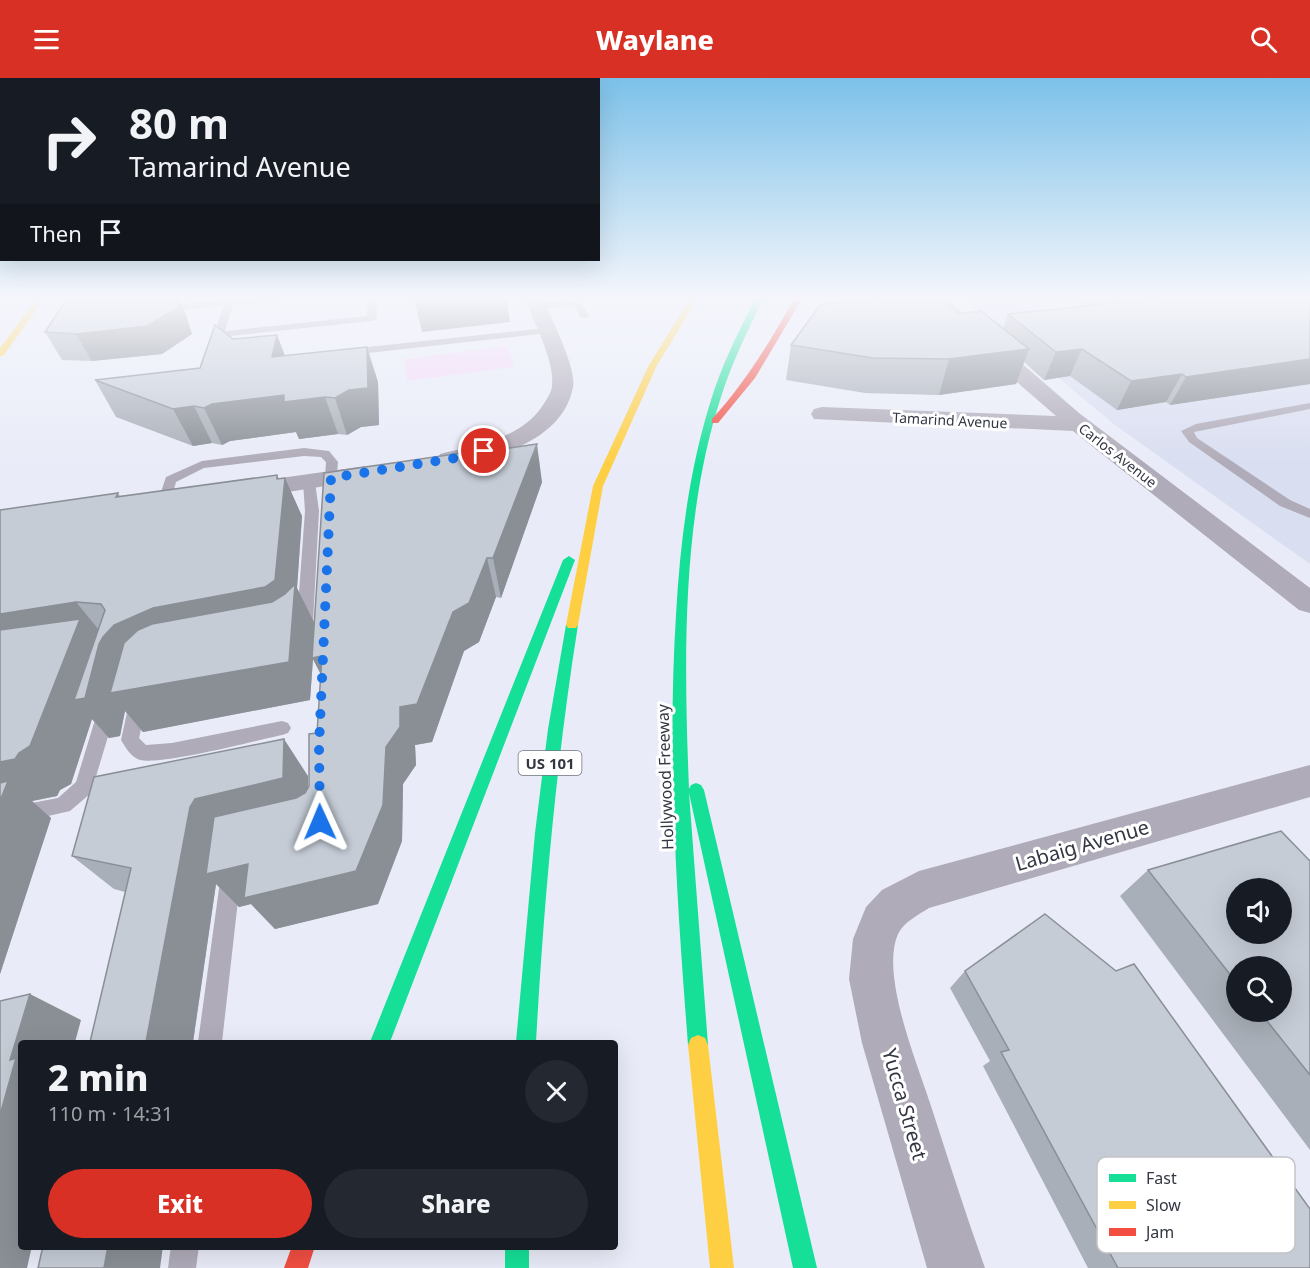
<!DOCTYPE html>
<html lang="en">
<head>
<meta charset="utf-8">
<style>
	:root { --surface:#171b24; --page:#242831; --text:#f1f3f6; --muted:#9ea1a6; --accent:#d93025 }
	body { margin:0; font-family:"Noto Sans",sans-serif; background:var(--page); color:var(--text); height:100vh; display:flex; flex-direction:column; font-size:22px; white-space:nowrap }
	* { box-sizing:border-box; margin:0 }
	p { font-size:20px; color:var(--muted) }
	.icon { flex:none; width:33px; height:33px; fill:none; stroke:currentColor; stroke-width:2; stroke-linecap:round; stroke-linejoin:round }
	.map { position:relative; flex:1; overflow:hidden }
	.panel { position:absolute; left:18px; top:962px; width:600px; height:210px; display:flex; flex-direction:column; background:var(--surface); border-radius:6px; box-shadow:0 6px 24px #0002 }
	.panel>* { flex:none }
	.guide { position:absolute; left:0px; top:0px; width:600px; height:183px; box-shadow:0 6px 24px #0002; background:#171b24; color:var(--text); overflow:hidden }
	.controls { position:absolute; left:1226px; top:800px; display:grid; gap:12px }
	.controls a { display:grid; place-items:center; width:66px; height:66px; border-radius:50%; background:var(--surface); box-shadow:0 6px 24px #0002; font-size:30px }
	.pin { position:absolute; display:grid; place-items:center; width:51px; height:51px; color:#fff; margin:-26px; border:3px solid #fff; border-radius:50%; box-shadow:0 2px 6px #0007 }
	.me { position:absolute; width:66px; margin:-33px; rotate:359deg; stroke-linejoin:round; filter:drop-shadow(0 0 4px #0008) }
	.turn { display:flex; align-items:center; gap:21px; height:126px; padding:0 30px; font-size:27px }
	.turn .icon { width:78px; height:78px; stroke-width:2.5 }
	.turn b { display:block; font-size:42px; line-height:51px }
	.then { display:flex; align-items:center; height:57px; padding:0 30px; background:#0003; gap:12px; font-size:22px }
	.round { display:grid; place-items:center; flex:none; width:63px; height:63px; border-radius:32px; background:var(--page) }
	.headline { display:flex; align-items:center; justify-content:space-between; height:102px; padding:0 30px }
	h1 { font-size:36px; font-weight:800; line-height:45px }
	.primary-button { display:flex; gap:12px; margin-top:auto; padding:12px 30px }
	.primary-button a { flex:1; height:69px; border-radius:36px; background:var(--accent); color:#fff; font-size:24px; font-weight:800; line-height:69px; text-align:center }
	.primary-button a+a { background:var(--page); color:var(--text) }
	header { display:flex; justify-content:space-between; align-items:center; height:78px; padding:0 30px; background:var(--accent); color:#fff; font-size:27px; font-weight:800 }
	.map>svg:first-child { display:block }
</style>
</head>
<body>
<header><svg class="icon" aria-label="menu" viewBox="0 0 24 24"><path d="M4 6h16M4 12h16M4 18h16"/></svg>Waylane<svg class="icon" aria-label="search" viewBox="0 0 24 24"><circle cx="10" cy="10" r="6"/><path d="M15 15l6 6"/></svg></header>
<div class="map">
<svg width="1310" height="1190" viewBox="0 0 1310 1190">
	<rect width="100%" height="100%" fill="#e9ecf8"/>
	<path fill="#d9def1" d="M961 219H1310V486L1115 347Z"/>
	<path fill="#f3d8f7" d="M507 268 514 289 407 303 405 281Z"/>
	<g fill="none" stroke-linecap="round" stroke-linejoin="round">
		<g fill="#afabb8" fill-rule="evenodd">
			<path d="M227 219H235V221L290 219 286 222 233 227 225 253 367 238 368 219H376L377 240 372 243 219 259 214 256 224 228 161 234 157 231 161 228 226 222Z"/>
			<path d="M566 222 581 225 589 238 587 240H581L575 229C562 227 543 234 533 228L537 225Z"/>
			<path d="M546 250 551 253 549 255 368 275 363 272 368 269Z"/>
			<path d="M1310 325V331L1194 354 1197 360 1290 422 1310 431V440L1280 428 1189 364 1181 353 1196 346Z"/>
			<path d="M304 370 329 373 338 384 335 417 330 418 324 414 326 384 321 379 304 378 204 390 176 404 169 429H159L157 426 166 399 202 383Z"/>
			<path d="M309 400 315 404 319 433 313 544C309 551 303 553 296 551L293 547 297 542 305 433 303 404Z"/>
			<path d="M139 614 145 616 148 621 139 660 146 667 172 665 282 643 288 645 291 650 288 655 282 657C253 663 163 687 140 682 132 680 125 669 121 662L130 621 133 616Z"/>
			<path d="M107 625 113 627 116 632 91 715 70 733 0 749V731L58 720 76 704 98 632 101 627Z"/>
			<path d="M231 786 238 789 241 796 222 964H198L221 796 224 789Z"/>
			<path d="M171 1168H199L196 1190H168Z"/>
		</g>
		<g fill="#afabb8" fill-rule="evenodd">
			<path d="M524 219H542C550 238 577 290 573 309 565 354 515 374 476 383 464 385 453 389 440 386L437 381 440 376C479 366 523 361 545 324 548 319 552 313 552 307 555 283 533 242 524 219Z"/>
			<path d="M926 219H945L1079 335 1310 510V535L1299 532 1073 353 814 341 811 336 814 331 822 329 1056 338 972 265Z"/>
			<path d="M366 388 375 390 378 395 375 400 245 421 236 418 232 413 236 408 245 405Z"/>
			<path d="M1310 687V719L929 830C918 837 904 844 898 856 880 897 917 984 930 1025 948 1080 965 1135 985 1190H927L862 965 849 901 853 861 866 829 882 812 919 793Z"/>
		</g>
		<g fill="#16e098" fill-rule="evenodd">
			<path d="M756 219H764C748 252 732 284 721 319 681 441 684 584 689 711L691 707 696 705 701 707 704 712 817 1190H793L689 715 708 967 705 974 698 977 691 974 688 967C677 824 667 680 676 537 680 465 689 392 711 322 722 286 739 253 756 219Z"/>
			<path d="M569 478 575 482 390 964H370L563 482Z"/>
			<path d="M572 543 578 547C556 685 544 824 536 964H516L535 755 548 651 566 547Z"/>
			<rect x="505" y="1168" width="24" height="22"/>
		</g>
		<g fill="#ffcf43" fill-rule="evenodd">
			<path d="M38 219H46L3 278H0V270Z"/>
			<path d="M691 219H699L657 287 603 408 578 547 576 550H568L566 547 593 408 649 287Z"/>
			<path d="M698 957 705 960 708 967 734 1190H710L688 967 691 960Z"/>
		</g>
		<g fill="#f24e42" fill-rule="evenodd">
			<path d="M795 219H803L755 300 718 345H712V341C746 304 771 262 795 219Z"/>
			<path d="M292 1168H315L308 1190H284Z"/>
		</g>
	</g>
	<g fill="#a9afb8" fill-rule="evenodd">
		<path d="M68 219 182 224H180L185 234 192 256 162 276 92 283 62 282 45 254Z"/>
		<path d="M837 219H941L958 236 1003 250 1008 236 1085 228 1070 219H1310V306L1170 327 1166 324 1117 332 1070 298 1044 302 1024 284 1016 306 939 317 865 315 786 302 791 267 838 225 836 223Z"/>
		<path d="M277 257 285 278 378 304 379 347 361 349 347 357 338 356 299 361 296 354 230 363 222 367 212 365 193 368 116 339 95 302 200 290 233 261Z"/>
		<path d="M503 371 542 404 501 520 496 519 479 564 464 573 432 664 415 667 416 687 403 706 402 763 378 826 275 851 251 826 239 829 216 806 193 964H90L125 814 114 811 72 778 308 698V710L309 708 317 655 321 597 313 581 310 622 143 654 125 633 120 658 109 660 92 641 71 706 60 712 57 718 32 723 51 740 0 896V432L118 415 120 418 279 401 302 438 297 510 314 545Z"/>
		<path d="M1310 783V1072L1120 818 1148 792ZM1236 888 1281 933H1236Z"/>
		<path d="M965 893 1310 1190H1088L983 988 990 983 950 910Z"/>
	</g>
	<g fill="#8a8f96">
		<path d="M101 219H180L182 224H180L185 234 192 256 162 276 92 283 76 256Z"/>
		<path d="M435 219H506L510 244 422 254 414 221Z"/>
		<path d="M1117 219H1196L1107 241Z"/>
		<path d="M277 257 290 291 272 279Z"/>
		<path d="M367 269 378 304 379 347 361 349 347 357 335 320Z"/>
		<path d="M1029 271 1016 306 939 317 949 281Z"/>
		<path d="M1082 271 1070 298 1044 302 1056 274Z"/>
		<path d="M1310 281V306L1170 327 1186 299Z"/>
		<path d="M1182 296 1166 324 1117 332 1131 303Z"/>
		<path d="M284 317 325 319 338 356 299 361 296 354 230 363 222 367 204 330 212 326Z"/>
		<path d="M194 328 212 365 193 368 173 331Z"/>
		<path d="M537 366 542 404 501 520 493 480Z"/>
		<path d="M277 397 284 412 285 400 302 438 297 510 315 546 332 618 313 581 310 622 143 654 125 633 120 658 109 660 92 641 71 706 60 712 57 718 32 723 51 740 0 896V536L76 524 104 558 114 547 277 401Z"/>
		<path d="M487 480 496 519 479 564 464 573 432 664 415 667 416 687 403 706 402 763 378 826 275 851 251 826 239 829 216 806 193 964H146L190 729 195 721 283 700 284 661 308 698V736L226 757 222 765 218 793 248 786 272 813 356 793 383 727 386 669 400 649V629L417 626 453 534 469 525Z"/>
		<path d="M30 916 81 942 75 964H21V1168H32L27 1190H0V1037L10 982Z"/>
		<path d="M108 1168H163L160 1190H104Z"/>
	</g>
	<g fill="#c5ccd6" stroke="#8a8f96" stroke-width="1.5" fill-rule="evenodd">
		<path d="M68 219H176L179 229 147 248 76 256 45 254Z"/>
		<path d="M414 219H435L414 221Z"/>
		<path d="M875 219H941L958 236 981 233 1029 271 949 281 873 280 791 267 820 227 877 221Z"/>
		<path d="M1172 219H1280L1310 220V281L1186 299 1182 296 1131 303 1082 271 1056 274 1008 236Z"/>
		<path d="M215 247 233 261 277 257 272 279 367 269 368 310 349 312 335 320 325 319 284 324V317L212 326 204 330 194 328 173 331 95 302 200 290Z"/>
		<path d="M537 366 493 480H487L469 525 453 534 417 626 400 629V649L386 669 383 727 356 793 244 820 248 786 206 796 214 739 296 720 305 715 309 708V656L317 655 322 578 312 580 324 395 503 369V371Z"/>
		<path d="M277 397V401L285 400 275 502 265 509 153 530 114 547 103 559 99 566 85 620 74 622 105 532 101 526 76 524 0 536V432L118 415 116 419Z"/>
		<path d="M295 506 289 584 110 615 124 565 138 552 152 546 272 524 285 516Z"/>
		<path d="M80 541 30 668 19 675 15 681 0 684V552Z"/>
		<path d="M284 661 283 700 195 721 190 729 146 964H90L131 790 72 778 94 699Z"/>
		<path d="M8 703 0 723V705Z"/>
		<path d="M1281 753 1310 783V997L1259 933H1281V888H1236V904L1148 792ZM1236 810H1281V855H1236Z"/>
		<path d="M1045 836 1116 893 1134 886 1310 1131V1190H1118L1001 974 1009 972 965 893Z"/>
		<path d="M30 916 10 982 16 980 0 1037V923Z"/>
		<path d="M43 1168H108L104 1190H38Z"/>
	</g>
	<linearGradient id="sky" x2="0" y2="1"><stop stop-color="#7cc1e9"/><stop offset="0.57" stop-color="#f5f6fc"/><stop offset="1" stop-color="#f5f6fc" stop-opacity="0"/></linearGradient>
	<rect width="1310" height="386" fill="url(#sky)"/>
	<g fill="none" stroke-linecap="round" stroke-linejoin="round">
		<path stroke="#1a73e8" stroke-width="10" stroke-dasharray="0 18" d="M320 744 319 668 331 400 468 378 484 373"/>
	</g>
	<g text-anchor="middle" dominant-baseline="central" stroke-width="6" stroke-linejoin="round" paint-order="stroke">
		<g font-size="14" fill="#333744" stroke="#fff">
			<text transform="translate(950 342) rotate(3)">Tamarind Avenue</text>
			<text transform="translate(1118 377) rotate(38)">Carlos Avenue</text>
		</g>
		<rect fill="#fff" stroke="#70737c" stroke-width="1.5" x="518.5" y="673" width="63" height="24" rx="4.5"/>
		<g font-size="15" font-weight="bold" fill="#333744">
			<text x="550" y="685">US 101</text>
		</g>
		<g font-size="16" fill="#333744" stroke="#fff">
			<text transform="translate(665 699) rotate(-92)">Hollywood Freeway</text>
		</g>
		<g font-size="20" fill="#333744" stroke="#fff">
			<text transform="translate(1082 767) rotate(-16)">Labaig Avenue</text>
			<text transform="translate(905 1026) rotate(74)">Yucca Street</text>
		</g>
	</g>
	<rect x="1097" y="1079" width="198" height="96" rx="9" fill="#fff" stroke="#c2c3c7" stroke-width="1.5"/>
	<rect x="1109" y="1096" width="27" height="8" fill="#16e098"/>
	<rect x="1109" y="1123" width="27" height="8" fill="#ffcf43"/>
	<rect x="1109" y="1150" width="27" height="8" fill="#f24e42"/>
	<g font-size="16" fill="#333744">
		<text x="1146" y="1106">Fast</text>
		<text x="1146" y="1133">Slow</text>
		<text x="1146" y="1160">Jam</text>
	</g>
</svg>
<div class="controls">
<a><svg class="icon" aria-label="sound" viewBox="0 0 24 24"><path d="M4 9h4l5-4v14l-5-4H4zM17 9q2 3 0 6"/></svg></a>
<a><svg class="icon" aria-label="search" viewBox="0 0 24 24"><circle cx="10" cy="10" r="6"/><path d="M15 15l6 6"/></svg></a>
</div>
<div class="pin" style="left:484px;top:373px;background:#d93025"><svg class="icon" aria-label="arrive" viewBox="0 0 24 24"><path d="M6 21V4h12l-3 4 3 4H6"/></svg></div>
<svg class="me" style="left:320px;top:744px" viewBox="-20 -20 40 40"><path d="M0-17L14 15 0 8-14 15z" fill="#1a73e8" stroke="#fff" stroke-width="4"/></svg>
<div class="guide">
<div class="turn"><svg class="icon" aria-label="right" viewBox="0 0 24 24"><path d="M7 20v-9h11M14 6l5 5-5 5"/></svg><div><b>80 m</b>Tamarind Avenue</div></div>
<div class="then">Then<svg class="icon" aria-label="arrive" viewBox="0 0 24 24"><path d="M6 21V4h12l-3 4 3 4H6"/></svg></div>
</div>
<section class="panel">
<div class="headline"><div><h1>2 min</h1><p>110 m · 14:31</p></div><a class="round"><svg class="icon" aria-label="close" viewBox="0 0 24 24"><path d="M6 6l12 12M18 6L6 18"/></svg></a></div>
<div class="primary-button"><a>Exit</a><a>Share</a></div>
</section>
</div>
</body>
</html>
